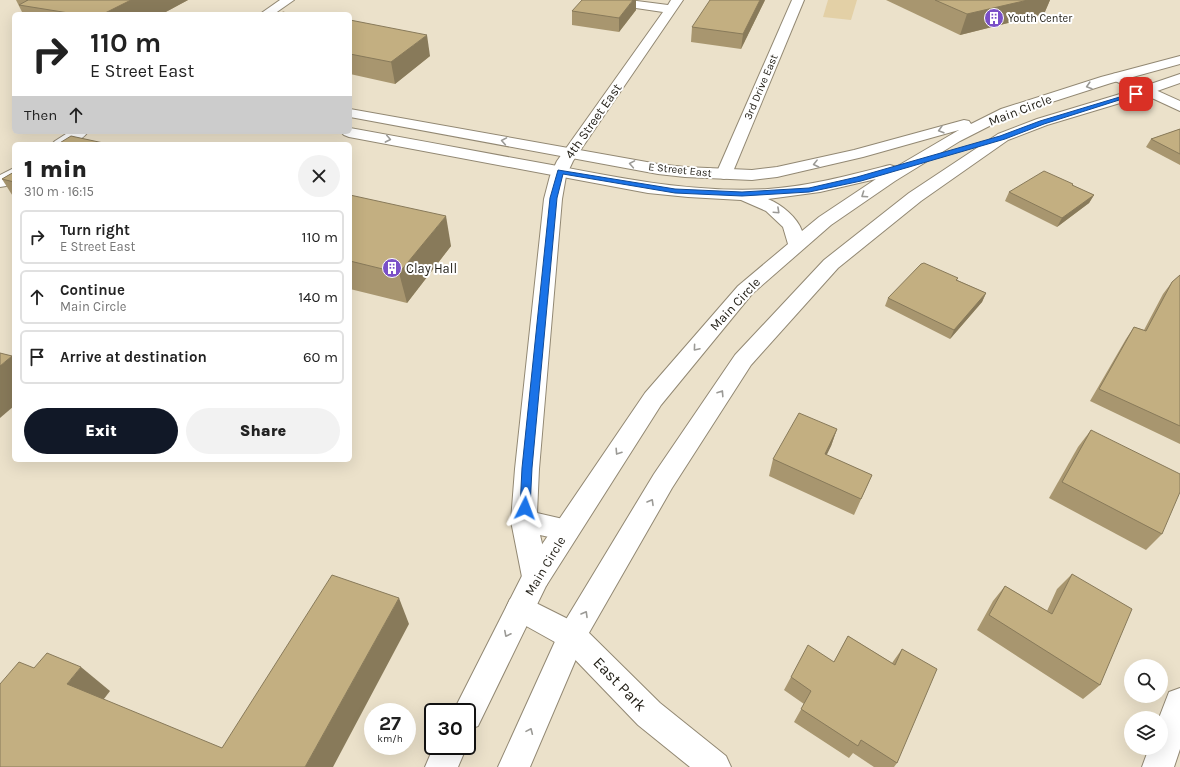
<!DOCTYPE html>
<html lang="en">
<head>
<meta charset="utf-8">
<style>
	:root { --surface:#fff; --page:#f2f2f2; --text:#222; --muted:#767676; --line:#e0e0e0; --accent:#111827 }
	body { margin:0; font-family:Karla,sans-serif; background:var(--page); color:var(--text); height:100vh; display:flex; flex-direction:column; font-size:15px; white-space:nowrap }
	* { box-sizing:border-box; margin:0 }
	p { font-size:13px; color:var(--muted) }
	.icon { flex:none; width:22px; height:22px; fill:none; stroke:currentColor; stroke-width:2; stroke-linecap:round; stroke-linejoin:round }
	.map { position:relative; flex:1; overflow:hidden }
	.sheet { position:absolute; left:12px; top:142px; width:340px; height:320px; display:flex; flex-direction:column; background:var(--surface); border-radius:6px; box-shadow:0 4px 16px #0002 }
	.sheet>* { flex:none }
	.guide { position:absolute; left:12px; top:12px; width:340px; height:122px; border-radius:6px; box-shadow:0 4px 16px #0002; background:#fff; color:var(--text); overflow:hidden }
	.fabs { position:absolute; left:1124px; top:659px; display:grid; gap:8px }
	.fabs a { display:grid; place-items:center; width:44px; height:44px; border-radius:50%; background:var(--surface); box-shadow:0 4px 16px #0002; font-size:20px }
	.speed { position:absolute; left:364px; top:703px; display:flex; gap:8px; font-size:20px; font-weight:700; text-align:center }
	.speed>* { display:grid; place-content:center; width:52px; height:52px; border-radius:50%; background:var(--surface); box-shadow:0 4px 16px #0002; line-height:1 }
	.speed small { font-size:10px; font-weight:400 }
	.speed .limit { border:2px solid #111; border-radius:6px; background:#fff; color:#111 }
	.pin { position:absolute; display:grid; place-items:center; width:34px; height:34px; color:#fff; margin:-17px; border-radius:8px; box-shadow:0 2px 6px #0006 }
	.me { position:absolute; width:44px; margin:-22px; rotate:3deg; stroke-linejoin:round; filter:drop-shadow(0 0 3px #0008) }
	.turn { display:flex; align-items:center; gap:14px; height:84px; padding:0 12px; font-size:18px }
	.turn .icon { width:52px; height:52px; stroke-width:2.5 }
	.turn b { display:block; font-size:28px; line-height:34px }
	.then { display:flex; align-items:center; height:38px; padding:0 12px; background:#0003; gap:8px; font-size:15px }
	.round { display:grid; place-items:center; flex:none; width:42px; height:42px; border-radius:21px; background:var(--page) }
	.summary { display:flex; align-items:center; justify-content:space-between; height:68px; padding:0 12px }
	h1 { font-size:24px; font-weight:800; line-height:30px }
	.cta { display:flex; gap:8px; margin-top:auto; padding:8px 12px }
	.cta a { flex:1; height:46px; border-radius:24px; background:var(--accent); color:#fff; font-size:16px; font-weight:800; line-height:46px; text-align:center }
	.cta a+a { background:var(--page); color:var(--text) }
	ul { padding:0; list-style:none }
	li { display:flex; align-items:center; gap:12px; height:54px; margin:0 8px 6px; padding:0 4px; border:2px solid var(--line); border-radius:6px }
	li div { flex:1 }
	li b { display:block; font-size:15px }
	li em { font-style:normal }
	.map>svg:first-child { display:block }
</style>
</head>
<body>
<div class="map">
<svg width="1180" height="767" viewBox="0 0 1180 767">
	<rect width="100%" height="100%" fill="#ebe1ca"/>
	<path fill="#e3d0a6" d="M828 0H857L851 20 823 17Z"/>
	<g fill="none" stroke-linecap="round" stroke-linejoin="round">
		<defs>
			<g id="street">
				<path d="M596 0H629L668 5 671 0H683L573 161 566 176 562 199 539 469 537 513 576 522 580 530 576 538 567 541 540 535 550 577 546 586 536 589 526 586 522 577 511 521 515 469 544 199 550 176 557 161 663 12 602 3 598 2Z"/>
				<path d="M792 0H804L732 174 730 177 724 179 718 177 716 174Z"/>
				<path d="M1118 73 1180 101V111L1113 80 1111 77 1113 74Z"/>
				<path d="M520 595 582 626 660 703 726 756 731 767H690L638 725 562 646 510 617 506 608 510 599Z"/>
				<path d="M1180 688V749L1174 767H1142L1149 748H1161V718H1159L1169 692Z"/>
			</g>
			<g id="secondary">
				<path d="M280 0H294L274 14H260Z"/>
				<path d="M1180 56V64L1111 83 1011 115 960 141 895 181 831 225 752 294 661 405 546 586 478 726 467 730V712H453L526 568 645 393 738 286 788 244 783 227 766 211 741 200 688 197 648 193 349 137 344 135 341 132H350V128C417 140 485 153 552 165 624 179 695 193 768 189 810 186 850 175 890 165L896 167 959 130 863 157 777 177 752 180 685 177 658 174 350 117V109L658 164 685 167 752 170 777 167 854 150 964 120 969 121 971 124 1001 109 1101 77ZM876 179 819 217 802 231C797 217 782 205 768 199L820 192Z"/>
				<path d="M1180 74V83L1140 97 1047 125 1008 140 921 201 838 268 751 365 672 488 582 645 530 767H498L562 626 654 474 735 355 824 260 909 193 998 134 1037 119 1130 91Z"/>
				<path d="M69 132H88C79 144 65 144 52 144L55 141Z"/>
				<path d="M14 168V180L6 186 0 187V175Z"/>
				<path d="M434 746H467L458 767H425Z"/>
			</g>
		</defs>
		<use href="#street" stroke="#928873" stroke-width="2"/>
		<use href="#secondary" stroke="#928873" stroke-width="2"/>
		<use href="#street" fill="#fff" fill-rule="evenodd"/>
		<use href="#secondary" fill="#fff" fill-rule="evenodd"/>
	</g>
	<g fill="#a8966f">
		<path d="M16 0H188L162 14H23Z"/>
		<path d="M765 0 741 49 691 42 692 27Z"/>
		<path d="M886 0H1050L1044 14 960 35Z"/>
		<path d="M636 10 619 32 572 25V11Z"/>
		<path d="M350 20 430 56 395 84 350 74Z"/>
		<path d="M1180 129V165L1146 147 1151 139Z"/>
		<path d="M14 172V198L2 179Z"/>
		<path d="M1073 184 1072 185 1094 195 1089 203 1057 227 1005 201 1009 192Z"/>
		<path d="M350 195 451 246 407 303 350 289Z"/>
		<path d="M1180 275V444L1090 401 1126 339 1134 327 1144 330 1163 294 1172 282Z"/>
		<path d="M958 278 957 280 986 293 982 302 950 339 885 306 888 298Z"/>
		<path d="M837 429 831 446 826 455 872 475 854 515 769 476 773 459Z"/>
		<path d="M1091 430 1162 534 1146 550 1049 498 1078 447Z"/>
		<path d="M1072 574 1100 685 1083 699 977 630 993 601 1005 586 1047 611 1057 589Z"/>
		<path d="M848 636 892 663 902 649 897 763 894 767H874L853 753 849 758 794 722 804 704 784 690 791 677 834 662Z"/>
	</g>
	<g fill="#887a5a">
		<path d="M131 0H188L162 14H103Z"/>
		<path d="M633 0H636V10L619 32V18Z"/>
		<path d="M760 0H765L741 49 743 34Z"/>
		<path d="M1028 0H1050L1044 14 960 35 967 14Z"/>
		<path d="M427 35 430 56 395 84 391 62Z"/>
		<path d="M1094 195 1089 203 1057 227 1062 218Z"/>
		<path d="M446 216 451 246 407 303 399 273Z"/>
		<path d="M986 293 982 302 950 339 954 330Z"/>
		<path d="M12 356 14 359V406L0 418V366Z"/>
		<path d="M837 429 831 446 819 471 825 454Z"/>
		<path d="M399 598 409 624 333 767H305Z"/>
		<path d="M81 667 110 691 97 708 67 684Z"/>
	</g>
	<g fill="#c3af81" stroke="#887a5a">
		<path d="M26 0H131L103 14H75L19 5 28 0Z"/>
		<path d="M582 0H633L619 18 572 11Z"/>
		<path d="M710 0H760L743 34 692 27Z"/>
		<path d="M935 0H1028L967 14Z"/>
		<path d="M283 12 291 14H280Z"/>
		<path d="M350 20 427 35 391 62 350 54Z"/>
		<path d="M1180 129V154L1151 139Z"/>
		<path d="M71 136 108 144H58Z"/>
		<path d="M1044 171 1073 184 1072 185 1094 195 1062 218 1009 192Z"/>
		<path d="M14 172V182L2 179Z"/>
		<path d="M350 195 446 216 399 273 350 261Z"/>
		<path d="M924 263 958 278 956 280 986 293 954 330 888 298 921 264Z"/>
		<path d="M1180 275V426L1099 389 1134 327 1146 331 1172 282Z"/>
		<path d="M0 353 12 356 0 366Z"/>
		<path d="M799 413 837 429 825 454 872 475 861 499 773 459Z"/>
		<path d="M1091 430 1180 474V492L1162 534 1062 482Z"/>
		<path d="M1072 574 1132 609 1100 685 989 615 1005 586 1052 614Z"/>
		<path d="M332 575 399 598 305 767H0V684L19 662 34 668 47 653 81 667 67 684 222 748Z"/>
		<path d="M848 636 895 665 902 649 937 669 897 763 861 740 858 746 801 709 811 691 791 677 808 645 834 662Z"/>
	</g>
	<defs><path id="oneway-chevron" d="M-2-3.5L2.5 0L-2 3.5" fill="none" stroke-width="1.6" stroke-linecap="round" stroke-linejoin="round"/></defs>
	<g stroke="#9b9a96">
		<use href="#oneway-chevron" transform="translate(1089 86) rotate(163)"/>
		<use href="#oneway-chevron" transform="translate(941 130) rotate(164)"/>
		<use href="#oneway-chevron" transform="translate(388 139) rotate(11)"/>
		<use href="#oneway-chevron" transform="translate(504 141) rotate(-170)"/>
		<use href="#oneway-chevron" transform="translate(632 164) rotate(-170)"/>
		<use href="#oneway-chevron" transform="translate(816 164) rotate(166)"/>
		<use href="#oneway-chevron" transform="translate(864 195) rotate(146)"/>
		<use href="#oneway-chevron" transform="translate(777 211) rotate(43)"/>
		<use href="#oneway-chevron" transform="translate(696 348) rotate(130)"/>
		<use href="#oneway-chevron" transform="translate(721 393) rotate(-57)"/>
		<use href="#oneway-chevron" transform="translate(618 452) rotate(123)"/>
		<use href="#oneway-chevron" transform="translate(651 502) rotate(-60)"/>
		<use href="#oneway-chevron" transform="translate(585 614) rotate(-60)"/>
		<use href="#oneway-chevron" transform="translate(507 634) rotate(117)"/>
		<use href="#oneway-chevron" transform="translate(530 731) rotate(-66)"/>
	</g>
	<path fill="#1a73e8" stroke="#114b97" d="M1133 93 1138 94 1044 124 1005 139 861 181 809 192 742 196 675 193 563 174 557 198 532 468 530 508 529 511 525 513 521 511 520 508 522 468 550 198 558 170 675 189 742 192 809 188 857 177 1000 136 1040 121Z"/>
	<defs>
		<symbol id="building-disc" viewBox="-11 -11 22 22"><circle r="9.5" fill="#7a4fc7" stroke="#fff"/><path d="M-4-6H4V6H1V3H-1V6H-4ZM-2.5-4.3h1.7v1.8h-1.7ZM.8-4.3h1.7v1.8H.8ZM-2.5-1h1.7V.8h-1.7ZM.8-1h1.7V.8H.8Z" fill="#fff"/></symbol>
	</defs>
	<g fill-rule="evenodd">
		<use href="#building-disc" x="983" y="7" width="22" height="22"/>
		<use href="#building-disc" x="381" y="257" width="22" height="22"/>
	</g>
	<g text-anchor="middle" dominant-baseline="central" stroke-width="4" stroke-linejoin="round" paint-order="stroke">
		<g font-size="11" fill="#211e16" stroke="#fff" text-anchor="start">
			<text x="1008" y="18">Youth Center</text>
		</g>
		<g font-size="11" fill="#211e16" stroke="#fff">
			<text transform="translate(761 87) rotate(-67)">3rd Drive East</text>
			<text transform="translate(680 170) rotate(6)">E Street East</text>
		</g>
		<g font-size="13" fill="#211e16" stroke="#fff">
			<text transform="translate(1020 110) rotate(-21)">Main Circle</text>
			<text transform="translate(593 121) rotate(-55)">4th Street East</text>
			<text transform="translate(735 304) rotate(-47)">Main Circle</text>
			<text transform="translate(545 566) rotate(-59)">Main Circle</text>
		</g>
		<g font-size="13" fill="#211e16" stroke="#fff" text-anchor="start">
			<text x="406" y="268">Clay Hall</text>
		</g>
		<g font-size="16" fill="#211e16" stroke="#fff">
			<text transform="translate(620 684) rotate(46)">East Park</text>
		</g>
	</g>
</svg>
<div class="fabs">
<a><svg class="icon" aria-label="search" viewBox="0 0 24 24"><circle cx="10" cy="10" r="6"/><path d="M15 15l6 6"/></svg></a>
<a><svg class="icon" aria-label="layers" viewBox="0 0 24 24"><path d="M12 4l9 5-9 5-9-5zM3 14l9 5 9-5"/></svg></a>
</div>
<div class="speed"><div>27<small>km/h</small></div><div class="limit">30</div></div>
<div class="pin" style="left:1136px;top:94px;background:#d93025"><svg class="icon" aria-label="arrive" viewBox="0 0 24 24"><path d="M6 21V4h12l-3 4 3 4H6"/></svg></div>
<svg class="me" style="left:525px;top:508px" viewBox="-20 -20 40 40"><path d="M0-17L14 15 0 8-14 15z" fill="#1a73e8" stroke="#fff" stroke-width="4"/></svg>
<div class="guide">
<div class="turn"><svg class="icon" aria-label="right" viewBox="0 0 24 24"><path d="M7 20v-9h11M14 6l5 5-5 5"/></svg><div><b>110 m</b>E Street East</div></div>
<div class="then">Then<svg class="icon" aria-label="ahead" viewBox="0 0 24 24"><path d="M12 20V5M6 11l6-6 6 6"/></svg></div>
</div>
<section class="sheet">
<div class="summary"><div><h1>1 min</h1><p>310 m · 16:15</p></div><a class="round"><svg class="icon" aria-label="close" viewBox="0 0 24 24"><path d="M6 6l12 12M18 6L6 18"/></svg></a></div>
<ul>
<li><svg class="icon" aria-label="right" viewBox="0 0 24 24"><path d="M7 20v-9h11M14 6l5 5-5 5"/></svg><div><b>Turn right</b><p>E Street East</p></div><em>110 m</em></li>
<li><svg class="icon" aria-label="ahead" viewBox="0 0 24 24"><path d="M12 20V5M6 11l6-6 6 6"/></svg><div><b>Continue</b><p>Main Circle</p></div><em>140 m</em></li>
<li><svg class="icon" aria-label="arrive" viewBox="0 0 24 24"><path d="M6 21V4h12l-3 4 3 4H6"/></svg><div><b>Arrive at destination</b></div><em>60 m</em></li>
</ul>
<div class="cta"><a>Exit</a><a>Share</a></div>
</section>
</div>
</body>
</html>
